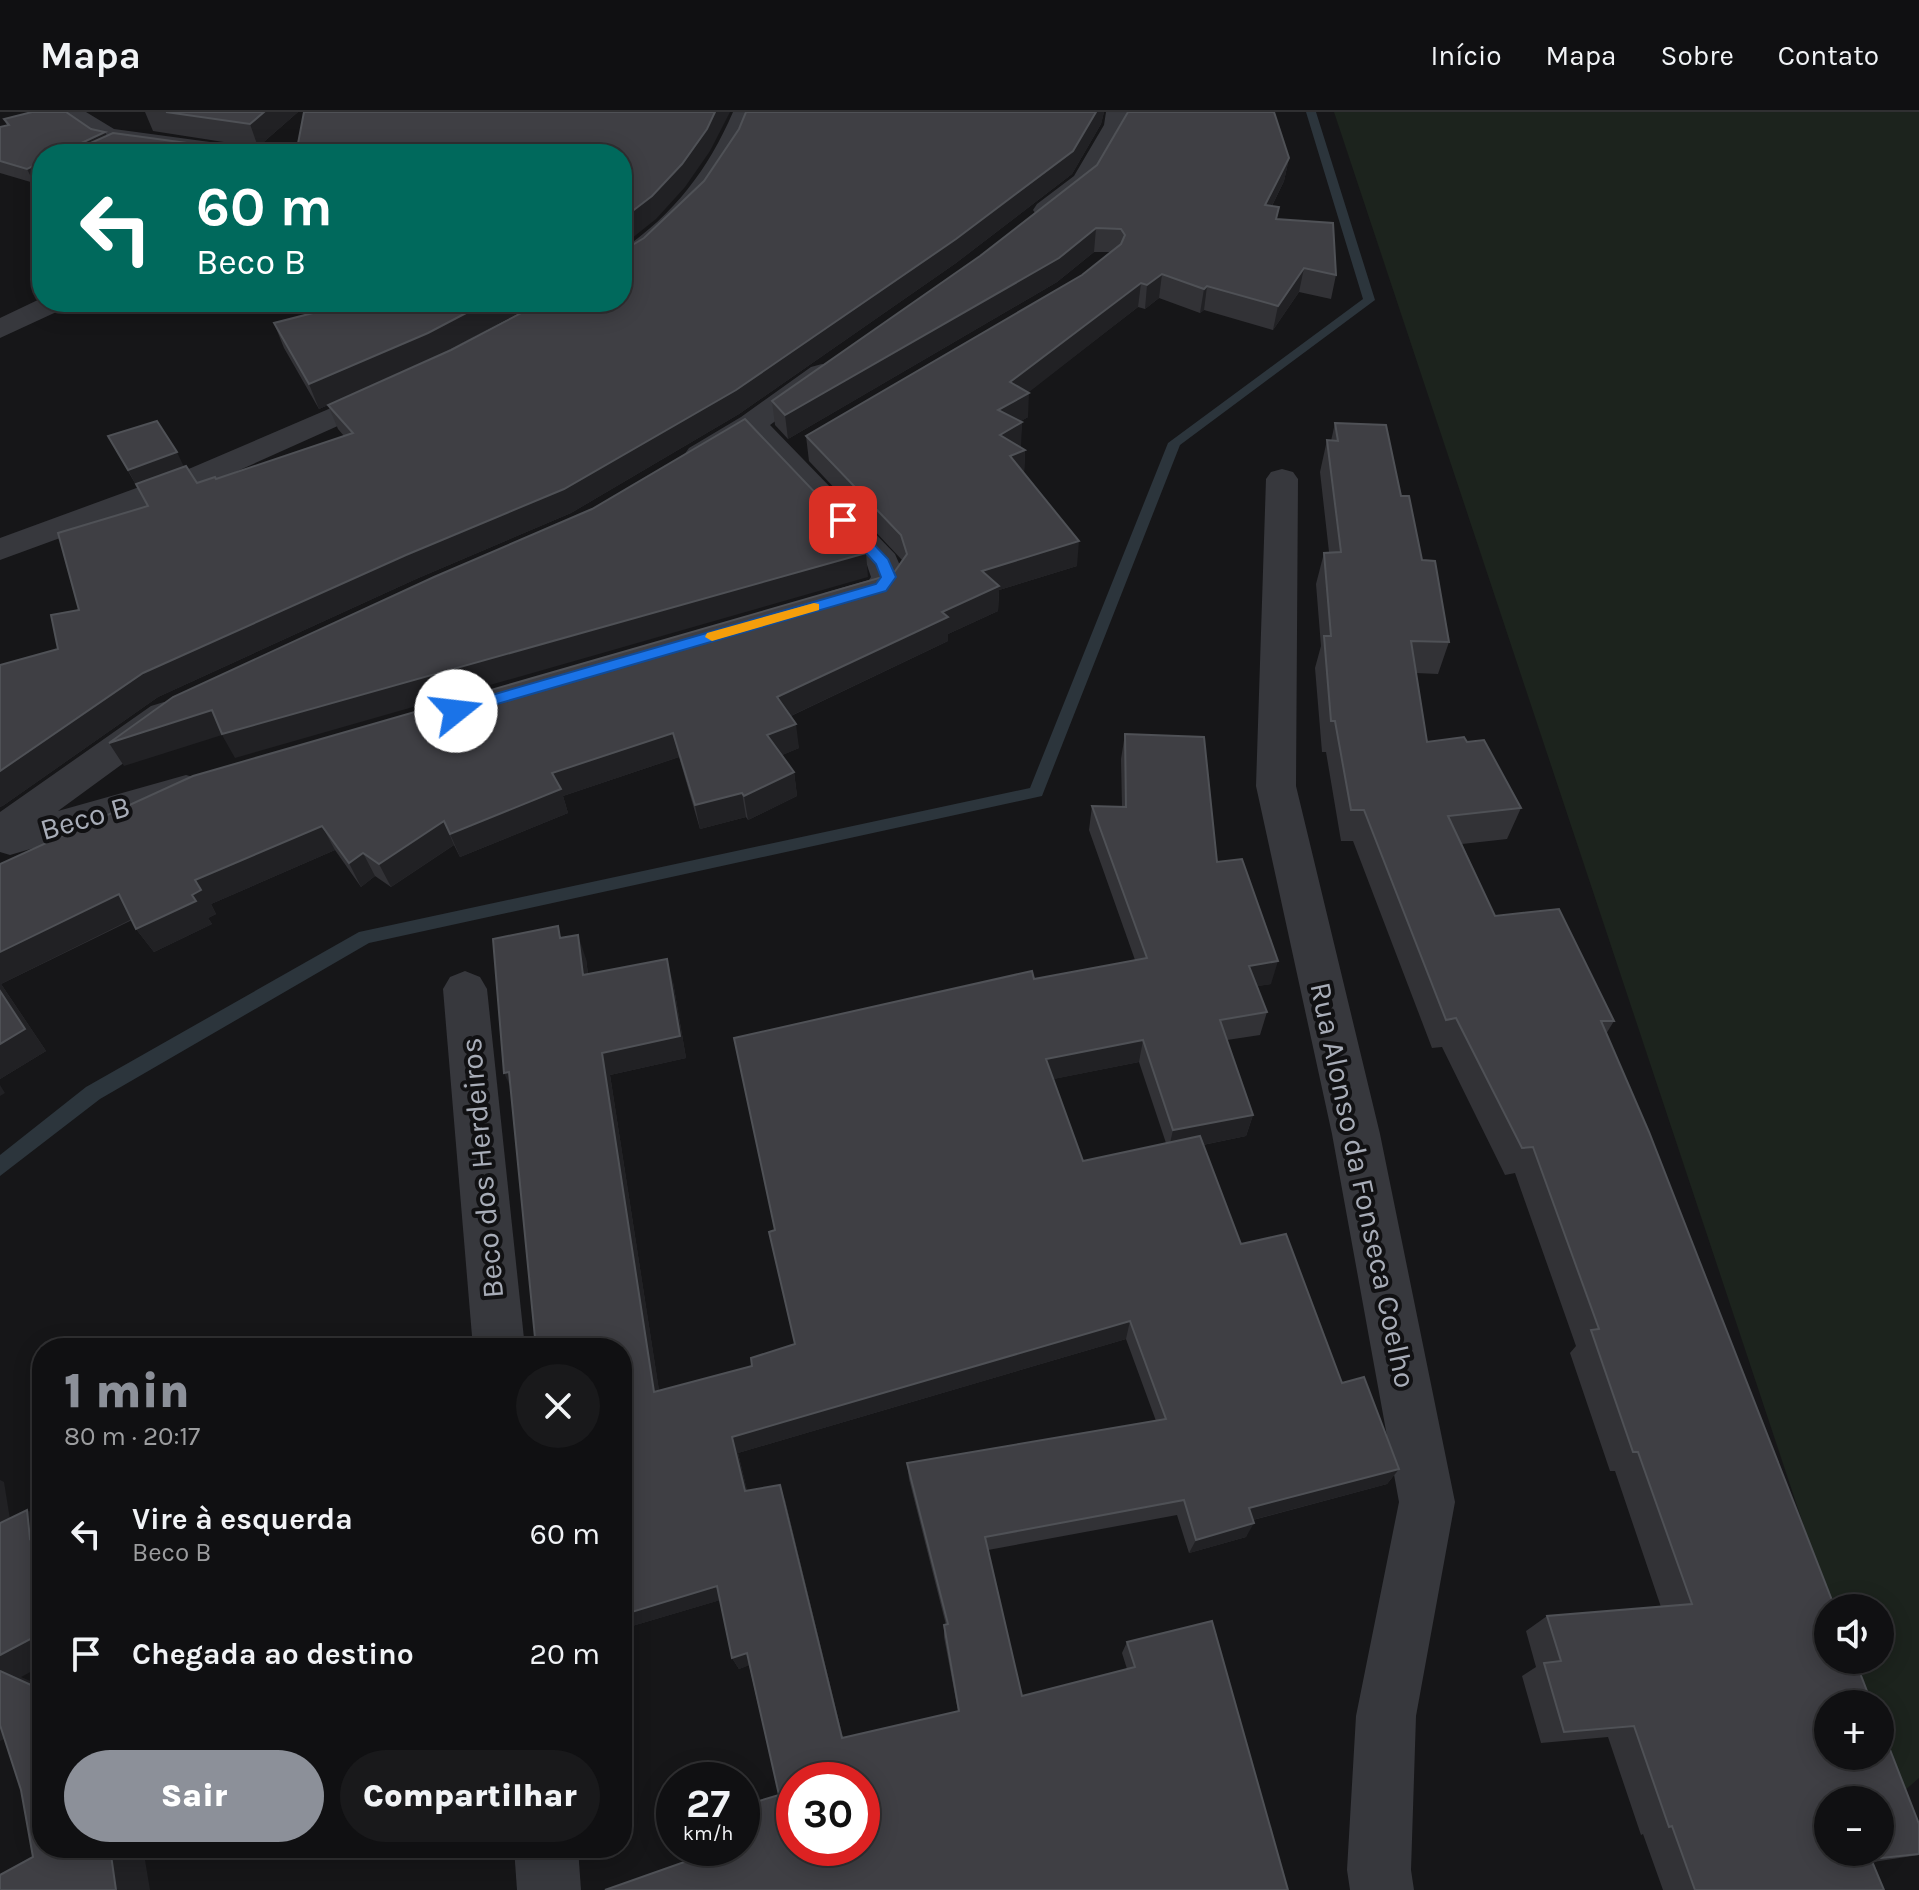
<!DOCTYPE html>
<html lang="pt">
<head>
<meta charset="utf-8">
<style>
	:root { --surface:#101012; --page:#19191b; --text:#f1f3f6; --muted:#9c9d9f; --line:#303032; --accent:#8c9099 }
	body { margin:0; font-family:Karla,sans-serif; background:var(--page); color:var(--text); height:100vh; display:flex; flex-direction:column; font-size:30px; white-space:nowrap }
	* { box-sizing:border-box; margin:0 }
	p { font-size:26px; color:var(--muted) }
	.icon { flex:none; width:44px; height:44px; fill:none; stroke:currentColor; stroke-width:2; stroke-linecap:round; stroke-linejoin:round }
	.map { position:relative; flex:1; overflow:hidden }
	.details { position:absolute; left:32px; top:1226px; width:600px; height:520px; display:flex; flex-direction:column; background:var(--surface); border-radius:32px; box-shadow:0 4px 20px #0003,0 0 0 2px var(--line) }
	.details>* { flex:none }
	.hud { position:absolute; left:32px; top:32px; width:600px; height:168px; border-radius:32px; box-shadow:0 4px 20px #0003,0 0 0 2px var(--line); background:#00695c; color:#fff; overflow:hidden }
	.controls { position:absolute; left:1814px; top:1482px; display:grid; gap:16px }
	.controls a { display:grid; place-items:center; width:80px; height:80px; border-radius:50%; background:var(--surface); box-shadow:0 4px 20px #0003,0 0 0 2px var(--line); font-size:40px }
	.speed { position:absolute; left:656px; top:1650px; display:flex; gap:16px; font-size:40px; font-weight:700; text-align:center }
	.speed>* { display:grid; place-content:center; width:104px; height:104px; border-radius:50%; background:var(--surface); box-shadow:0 4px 20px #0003,0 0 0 2px var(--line); line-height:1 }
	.speed small { font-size:20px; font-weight:400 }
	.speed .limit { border:12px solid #d22; background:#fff; color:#111 }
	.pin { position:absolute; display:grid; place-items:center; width:68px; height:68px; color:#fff; margin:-34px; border-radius:16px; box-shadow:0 4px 12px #0006 }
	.me { position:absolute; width:88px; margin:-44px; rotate:74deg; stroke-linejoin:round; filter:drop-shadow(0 0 6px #0008) }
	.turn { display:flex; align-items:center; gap:28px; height:168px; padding:0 32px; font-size:36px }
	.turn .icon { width:104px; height:104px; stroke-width:2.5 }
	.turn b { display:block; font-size:56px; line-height:68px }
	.round { display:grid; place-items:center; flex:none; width:84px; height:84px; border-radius:42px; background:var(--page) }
	.headline { display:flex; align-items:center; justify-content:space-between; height:136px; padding:0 32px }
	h1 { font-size:48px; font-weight:800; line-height:60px; color:var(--accent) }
	.primary-button { display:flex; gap:16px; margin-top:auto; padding:16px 32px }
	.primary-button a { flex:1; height:92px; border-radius:48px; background:var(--accent); color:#fff; font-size:32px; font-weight:800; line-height:92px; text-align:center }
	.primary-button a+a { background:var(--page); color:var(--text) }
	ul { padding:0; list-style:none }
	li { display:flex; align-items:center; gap:24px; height:120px; padding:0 32px }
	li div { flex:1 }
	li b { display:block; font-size:30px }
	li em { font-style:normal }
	header { display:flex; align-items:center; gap:48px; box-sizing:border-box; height:112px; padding:0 40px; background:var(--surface); border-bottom:2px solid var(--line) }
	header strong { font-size:38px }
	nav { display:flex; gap:44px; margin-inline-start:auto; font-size:28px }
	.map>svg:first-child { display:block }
</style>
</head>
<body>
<header>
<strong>Mapa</strong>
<nav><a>Início</a><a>Mapa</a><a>Sobre</a><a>Contato</a></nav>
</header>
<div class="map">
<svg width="1919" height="1778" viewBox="0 0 1919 1778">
	<rect width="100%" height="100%" fill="#161618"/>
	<path fill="#1c231d" d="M1334 0H1919V1666L1895 1687 1880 1642V1592H1863L1849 1548H1880V1496H1831Z"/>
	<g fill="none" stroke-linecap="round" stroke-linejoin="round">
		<path fill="#2c353c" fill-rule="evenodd" d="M1306 0H1316L1375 188 1180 333 1042 684 369 831 100 987 0 1064V1043L86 975 359 820 1030 676 1168 331 1363 187Z"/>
		<g fill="#37383d" fill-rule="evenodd">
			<path d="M57 0H86L114 17 247 35 256 37 259 42H193L108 30 99 28Z"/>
			<path d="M733 0H757C735 54 705 99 659 136 648 146 636 156 622 159V138C674 102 708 58 733 0Z"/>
			<path d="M1106 0H1130C1125 33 1076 113 1037 104L1033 98 1037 92 1074 64 1104 13Z"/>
			<path d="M42 186V190H69L65 196 0 226V206Z"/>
			<path d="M822 252 833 255 837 261 833 267 770 313 895 442 905 465 893 484 836 500 824 497 819 489 824 481 869 468 871 465 867 453 749 327C730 338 712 355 689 350L684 343 689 336 741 305 811 255Z"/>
			<path d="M387 272 398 275 402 281 398 287 213 370 0 448V426L191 356Z"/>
			<path d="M1282 357 1293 360 1298 367 1296 674 1380 1022 1455 1390 1416 1604 1411 1758 1414 1778H1350L1347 1758 1356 1604 1399 1390 1332 1022 1256 674 1266 367 1271 360Z"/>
			<path d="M164 590 177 594 183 603 177 612 58 699 186 663 200 667 206 677 200 687 10 743 0 740V700L151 594Z"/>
			<path d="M465 859 480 865 487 877 525 1236H473L443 877 450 865Z"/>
			<path d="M514 1736H578L581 1778H517Z"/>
		</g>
	</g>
	<g fill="#323236" fill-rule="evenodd">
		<path d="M145 0H298L258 35 243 33 246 42H42V67L34 71 0 61V15L7 13 4 7 91 17 107 23 187 31H230L153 19Z"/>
		<path d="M746 0H1104L1101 12 1072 62 956 151 739 302 571 401 416 467 158 585 4 693 0 695V553L58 537 79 498 148 394 108 324 184 355 197 371 216 367 344 324 338 317 328 293 319 297 284 236 274 211 343 194 341 190H538L438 244 622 190 629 135 644 126 704 69 739 17Z"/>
		<path d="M1289 46 1284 69 1272 94 1277 107 1336 163 1331 187 1299 180 1273 218 1204 198 1200 201 1159 186 1145 197 1138 195 1028 280V305L1021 309 1022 310 1020 336 1025 338 1024 361 1077 454 999 478 998 499 948 522V529L791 604 799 636 782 643 794 660 797 684 748 708 746 705 700 717 679 645 563 684 568 701 460 745 454 733 391 775 375 764 361 775 335 738 211 792 216 802 208 806 212 812 154 840 136 817 132 808 1 872 46 939 0 967V752L893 462 902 448 809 349 806 324 1082 163 1110 140H1094L1057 170 788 327 775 313 772 289 980 144 1097 53Z"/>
		<path d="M1335 311 1401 384 1449 530 1438 562 1416 561 1427 630H1467L1521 696 1507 727 1462 732 1495 804 1614 909 1606 922 1919 1712V1743L1873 1750 1884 1778H1663L1643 1722 1641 1723 1608 1625 1541 1631 1522 1564 1536 1555 1526 1519 1547 1504 1661 1495 1615 1359H1610L1570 1241 1576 1234 1515 1061 1505 1063 1442 935 1432 936 1353 729H1341L1326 640H1322L1315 556 1321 534 1316 472 1324 441 1329 440 1320 360 1327 328 1331 329Z"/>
		<path d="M1125 622 1217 750 1271 872 1257 874 1267 900 1260 923 1227 928 1253 1003 1246 1024 1203 1033 1241 1132 1342 1271 1399 1357 1387 1372 1253 1408 1246 1425 1189 1441 1177 1403 988 1438 1022 1584 1127 1557 1122 1541 1127 1530 1288 1778 742 1736 779 1683 749 1553 739 1557 732 1546 720 1488 622 1517V1236L511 976 563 826 586 847 588 862 673 870 686 946 610 963 659 1279 752 1254 795 1232 775 1118 1034 867 1135 848 1089 718 1092 694 1122 695 1121 647ZM1139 950 1166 1031 1083 1049 1053 967ZM1126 1227 1156 1309 907 1351 909 1367 946 1513H944V1525L958 1599 843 1626 785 1388 747 1379 738 1341Z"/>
	</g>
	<g fill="#212124">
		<path d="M264 0H298L258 35 250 12Z"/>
		<path d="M715 0H730L710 39 685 75 656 107 622 134V107Z"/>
		<path d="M1096 0H1104L1101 12 1072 62 956 151 739 302 571 401 416 467 158 585 4 693 0 695V659L143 561Z"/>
		<path d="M105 20 112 34 94 42H58Z"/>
		<path d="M242 31 246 42H230Z"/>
		<path d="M1289 46 1284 69 1261 116 1265 93Z"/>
		<path d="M42 50V67L34 71 27 57Z"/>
		<path d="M1096 116 1094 140 1057 170 788 327 785 303Z"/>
		<path d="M1304 156 1299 180 1273 218 1278 194Z"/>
		<path d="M1162 162 1159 186 1145 197 1147 173Z"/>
		<path d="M1141 171 1138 195 1024 284 1029 281 1028 305 997 323 998 298 1010 270Z"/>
		<path d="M1207 174 1204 198 1200 201 1204 177Z"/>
		<path d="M487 190H538L436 245 319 297 309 272Z"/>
		<path d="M1022 310 1021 335 999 348 1000 323Z"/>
		<path d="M1025 338 1024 363 1010 344Z"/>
		<path d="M177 340 184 355 136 373 128 358Z"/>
		<path d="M1079 429 1077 454 999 478 998 499 948 522V529L780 609 777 585 942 500 982 459Z"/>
		<path d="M866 441 868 465 235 646 222 623 124 654 109 631 212 598Z"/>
		<path d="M796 612 799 636 771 648 767 623Z"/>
		<path d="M673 621 679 645 563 684 568 701 460 745 450 722 552 661Z"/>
		<path d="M794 660 797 684 748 708 744 684Z"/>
		<path d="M742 681 746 705 700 717 695 693Z"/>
		<path d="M444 709 454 733 391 775 379 752Z"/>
		<path d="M322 714 335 738 211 792 216 802 208 806 212 812 154 840 136 817 195 768Z"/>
		<path d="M363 741 375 764 361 775 349 751Z"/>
		<path d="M119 782 136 805 1 872 46 939 0 967V840Z"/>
		<path d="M578 823 586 847 591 886 583 863Z"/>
		<path d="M667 847 673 870 686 946 610 963 662 1297 654 1280 602 941Z"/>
		<path d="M1278 849 1271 872 1242 877 1249 854Z"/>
		<path d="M1143 928 1139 950 1044 969 1046 947Z"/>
		<path d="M509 960 514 983 504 961Z"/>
		<path d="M0 973 5 981 0 984Z"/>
		<path d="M1253 1003 1246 1024 1168 1040 1173 1018Z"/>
		<path d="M1130 1209 1126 1227 738 1341 751 1394 745 1379 732 1325Z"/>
		<path d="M209 1226 220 1236H210Z"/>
		<path d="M1399 1357 1387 1372 1241 1411 1249 1396Z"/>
		<path d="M0 1368 4 1370 15 1438 0 1431Z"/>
		<path d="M780 1373 785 1388 845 1634 842 1626Z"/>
		<path d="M27 1398 42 1406V1433L30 1427Z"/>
		<path d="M1254 1411 1246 1425 1189 1441 1196 1428Z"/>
		<path d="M717 1474 724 1487 622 1517V1503Z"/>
		<path d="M42 1521V1554L21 1565 42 1574V1578L0 1559V1543Z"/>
		<path d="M747 1541 753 1552 739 1557 732 1546Z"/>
		<path d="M0 1602 34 1613 0 1629Z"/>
		<path d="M110 1736H143L150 1778H116Z"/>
	</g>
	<g fill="#3f3f44" stroke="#4f5156" stroke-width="2" fill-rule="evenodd">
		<path d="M32 0H66L91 17 105 20 58 42H42V50L27 57 0 49V15L9 13 4 7Z"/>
		<path d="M166 0H264L250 12Z"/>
		<path d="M304 0H715L707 17 682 52 652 84 622 107V42H296Z"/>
		<path d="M746 0H1096L1073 39 956 127 736 278 564 377 406 443 143 561 0 659V553L58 537 51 503 79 498 58 421 148 394 136 372 186 354 197 371 215 365 216 367 353 321 328 293 451 238 542 190H622V136L629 135 644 126 704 69 739 17Z"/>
		<path d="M1128 0H1274L1289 46 1265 93 1279 95 1276 107 1333 111 1336 163 1304 156 1278 194 1207 174 1204 177 1162 162 1147 173 1141 171 1010 270 1029 281 998 298 1022 310 1000 323 1025 338 1010 344 1079 429 982 459 999 474 942 500 948 505 777 585 796 612 767 623 794 660 744 684 742 681 695 693 673 621 552 661 561 677 450 722 444 709 379 752 363 741 349 751 322 714 195 768 201 778 192 783 196 789 136 817 119 782 0 840V752L193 664 893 462 907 442 901 423 806 324 1082 163 1121 132 1125 123 1121 117 1096 116 1059 146 785 303 772 289 980 144 1097 53Z"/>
		<path d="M113 21 187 31H242L230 42H66Z"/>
		<path d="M347 190H487L428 221 309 272 274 211 348 192Z"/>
		<path d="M745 307 863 431 866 441 222 622 212 598 109 631 173 585 434 465 592 397Z"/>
		<path d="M157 309 177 340 128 358 108 324Z"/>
		<path d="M1335 311 1386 313 1401 384H1409L1422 448 1435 449 1449 530 1411 529 1427 630 1464 625 1467 630 1484 628 1521 696 1448 704 1495 804 1559 797 1614 909H1601L1649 1020 1835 1496H1828V1548H1855L1872 1592H1828V1644H1880V1612L1919 1712V1742L1871 1747 1884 1778H1695L1672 1714 1669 1715 1634 1614 1564 1620 1544 1551 1561 1549 1547 1504 1692 1492 1638 1340H1633L1591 1218 1599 1217 1533 1035 1522 1036 1456 906 1446 908 1364 698H1351L1335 609H1331L1324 524H1331L1324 441 1341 440 1327 328 1338 329ZM1828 1688H1880V1740H1828Z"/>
		<path d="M1125 622 1204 625 1217 750 1242 747 1278 849 1249 854 1267 900 1220 908 1253 1003 1173 1018 1143 928 1046 947 1083 1049 1200 1024 1241 1132 1286 1122 1342 1271 1364 1265 1399 1357 1249 1396 1254 1411 1196 1428 1184 1388 985 1425 1022 1584 1135 1555 1127 1530 1212 1509 1288 1778H605L724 1736H742V1694L779 1683 747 1541 732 1546 717 1474 622 1503V1236H536L509 960 504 961 493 827 558 814 560 826 578 823 583 863 667 847 680 924 602 941 654 1280 752 1254 751 1246 795 1232 769 1120 775 1118 734 926 1032 859 1034 867 1147 846 1092 694 1126 695ZM1130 1209 1166 1307 907 1351 948 1512 944 1513 959 1599 842 1626 780 1373 745 1379 732 1325ZM794 1668H862V1736H794Z"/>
		<path d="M0 879 25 917 0 932Z"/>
		<path d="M209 1226 210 1236H186Z"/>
		<path d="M27 1398 30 1427 42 1422V1521L0 1543V1411Z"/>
		<path d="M0 1559 42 1578V1736H110L116 1778H0V1763L33 1745 21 1678 0 1613Z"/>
	</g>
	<path fill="#1a73e8" stroke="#114b97" stroke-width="2" d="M843 404 848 405 888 447 896 465 886 479 456 604 448 599 450 595 876 472 881 465 876 452 839 411V405Z"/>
	<path fill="#f59e0b" d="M814 491 819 492V498L712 529 705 525 707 521Z"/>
	<g text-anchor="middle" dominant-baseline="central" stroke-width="8" stroke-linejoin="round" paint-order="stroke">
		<g font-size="30" fill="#a8adb8" stroke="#111113">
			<text transform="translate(85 706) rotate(-16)">Beco B</text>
			<text transform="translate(482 1056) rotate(-95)">Beco dos Herdeiros</text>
			<text transform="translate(1363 1073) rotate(78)">Rua Alonso da Fonseca Coelho</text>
		</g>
	</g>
</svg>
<div class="controls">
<a><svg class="icon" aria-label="sound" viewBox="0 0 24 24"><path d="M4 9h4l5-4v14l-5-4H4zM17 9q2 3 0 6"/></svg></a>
<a>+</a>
<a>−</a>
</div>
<div class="speed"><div>27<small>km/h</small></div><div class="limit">30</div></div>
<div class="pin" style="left:843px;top:408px;background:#d93025"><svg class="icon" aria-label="arrive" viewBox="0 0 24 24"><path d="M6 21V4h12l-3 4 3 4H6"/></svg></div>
<svg class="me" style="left:456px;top:599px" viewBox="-20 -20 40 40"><circle r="19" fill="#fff"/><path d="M0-13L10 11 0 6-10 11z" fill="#1a73e8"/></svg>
<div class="hud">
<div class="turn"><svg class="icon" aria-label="left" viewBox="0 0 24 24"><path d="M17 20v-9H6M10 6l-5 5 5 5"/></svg><div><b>60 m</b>Beco B</div></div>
</div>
<section class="details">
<div class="headline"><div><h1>1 min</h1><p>80 m · 20:17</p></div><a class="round"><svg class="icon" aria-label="close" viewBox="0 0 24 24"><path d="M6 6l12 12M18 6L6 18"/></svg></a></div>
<ul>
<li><svg class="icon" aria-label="left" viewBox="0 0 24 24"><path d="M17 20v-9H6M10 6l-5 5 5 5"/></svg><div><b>Vire à esquerda</b><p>Beco B</p></div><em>60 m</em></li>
<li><svg class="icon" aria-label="arrive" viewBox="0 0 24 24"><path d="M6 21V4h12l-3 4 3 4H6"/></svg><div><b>Chegada ao destino</b></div><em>20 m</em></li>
</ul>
<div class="primary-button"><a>Sair</a><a>Compartilhar</a></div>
</section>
</div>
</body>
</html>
